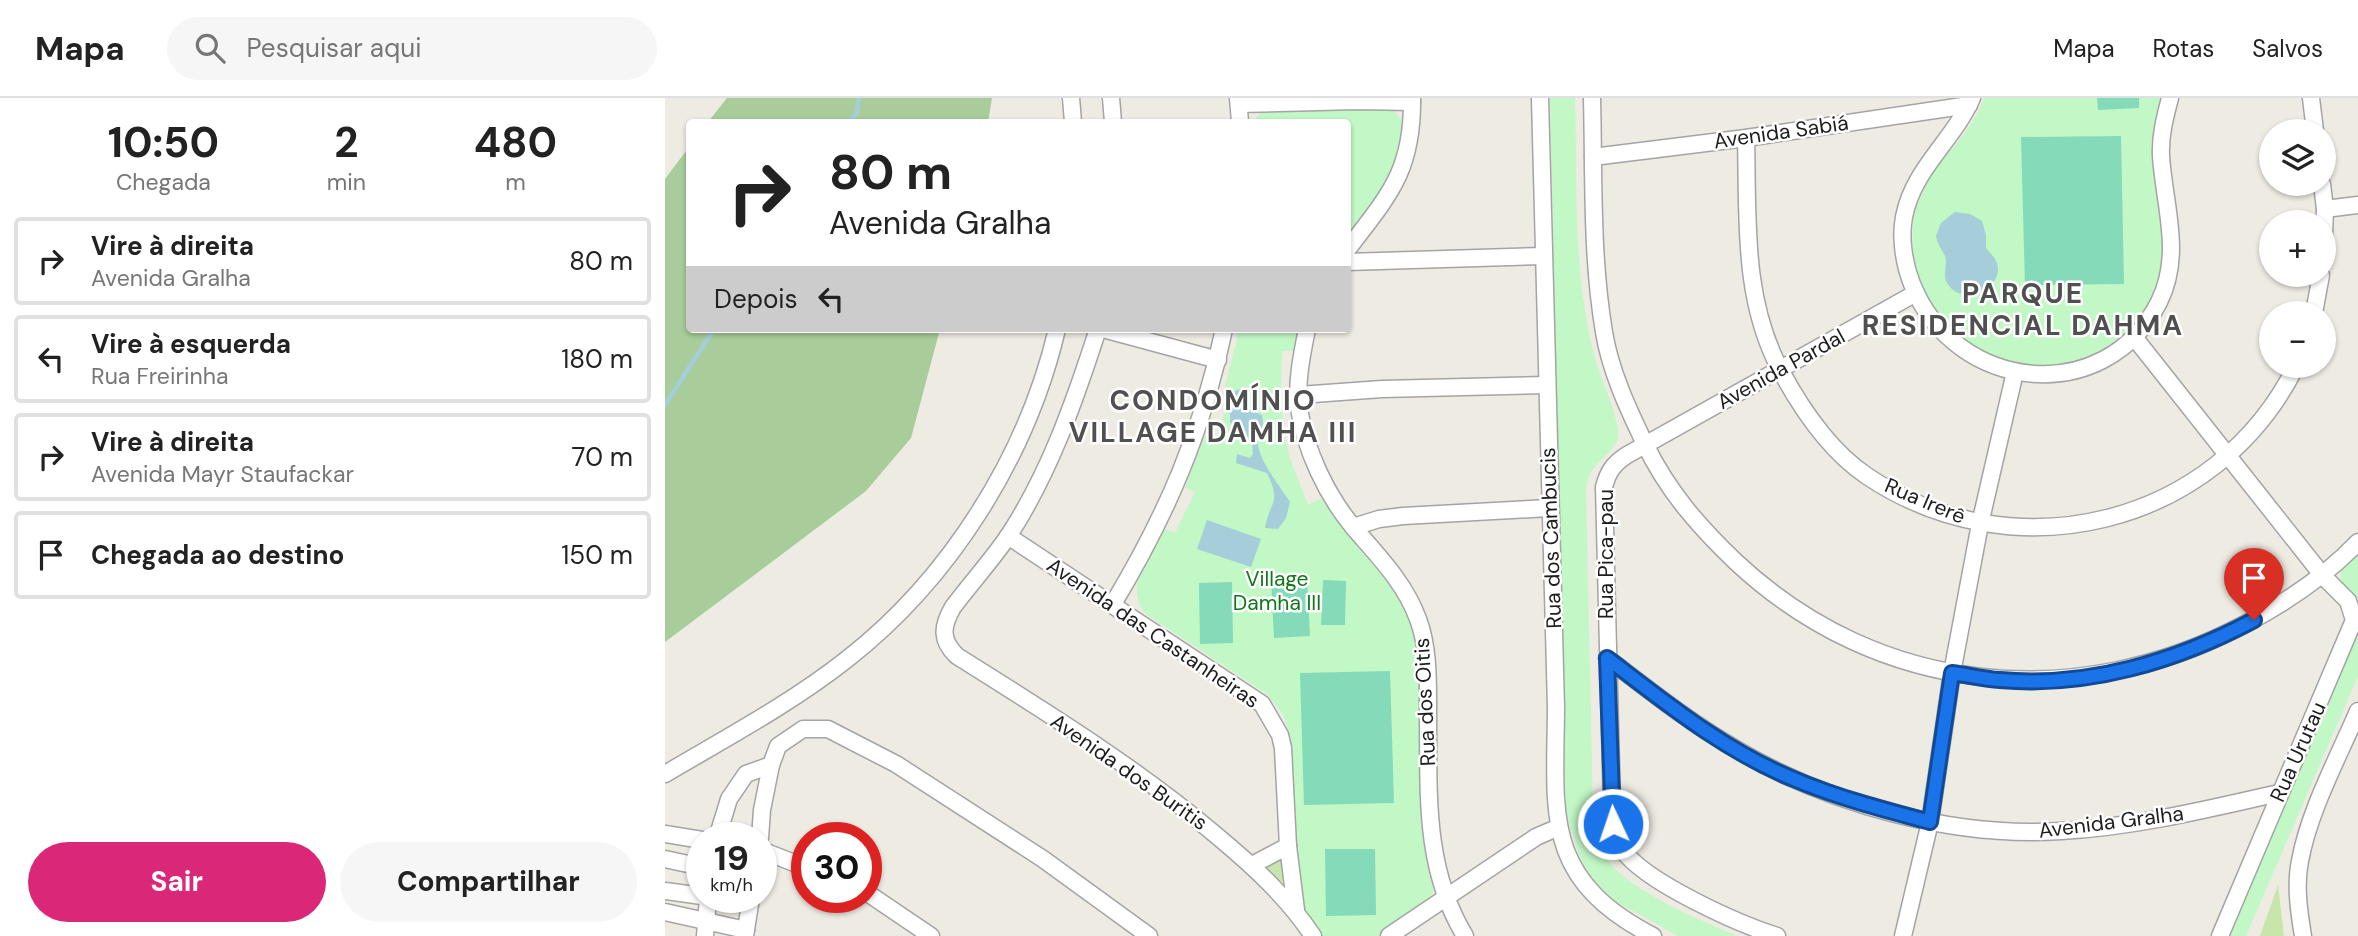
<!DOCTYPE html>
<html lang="pt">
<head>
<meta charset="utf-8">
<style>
	:root { --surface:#fff; --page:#f6f6f6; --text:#222; --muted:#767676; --line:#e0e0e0; --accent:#db2777 }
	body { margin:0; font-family:"DM Sans",sans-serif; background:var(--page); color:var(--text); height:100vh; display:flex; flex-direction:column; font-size:26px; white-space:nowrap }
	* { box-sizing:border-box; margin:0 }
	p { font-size:23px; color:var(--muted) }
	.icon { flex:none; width:38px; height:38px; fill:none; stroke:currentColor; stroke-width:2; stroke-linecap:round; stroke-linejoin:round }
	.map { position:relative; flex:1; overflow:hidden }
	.sheet { display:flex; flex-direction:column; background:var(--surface); width:665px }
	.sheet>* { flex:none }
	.banner { position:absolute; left:21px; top:21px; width:665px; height:214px; border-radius:7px; box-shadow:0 2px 5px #0004; background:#fff; color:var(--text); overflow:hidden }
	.buttons { position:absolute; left:1594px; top:21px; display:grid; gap:14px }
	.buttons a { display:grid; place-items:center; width:77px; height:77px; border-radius:50%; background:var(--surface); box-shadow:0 2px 5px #0004; font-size:35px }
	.speed { position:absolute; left:21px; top:724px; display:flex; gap:14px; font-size:35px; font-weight:700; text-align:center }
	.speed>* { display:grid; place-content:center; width:91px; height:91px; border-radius:50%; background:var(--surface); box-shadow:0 2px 5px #0004; line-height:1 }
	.speed small { font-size:18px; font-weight:400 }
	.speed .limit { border:10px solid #d22; background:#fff; color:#111 }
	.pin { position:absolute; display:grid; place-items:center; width:60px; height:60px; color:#fff; margin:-72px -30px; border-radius:50% 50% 50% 0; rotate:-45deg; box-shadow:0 0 7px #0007 }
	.pin .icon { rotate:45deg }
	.me { position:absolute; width:77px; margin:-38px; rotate:357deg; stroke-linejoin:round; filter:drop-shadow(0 0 5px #0008) }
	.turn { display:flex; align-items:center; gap:24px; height:147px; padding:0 28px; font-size:32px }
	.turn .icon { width:91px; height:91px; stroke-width:2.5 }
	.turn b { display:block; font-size:49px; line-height:60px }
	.then { display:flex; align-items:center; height:66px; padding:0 28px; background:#0003; gap:14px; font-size:26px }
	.eta { display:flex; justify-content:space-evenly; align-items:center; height:119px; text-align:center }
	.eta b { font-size:42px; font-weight:700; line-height:49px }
	.action { display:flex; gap:14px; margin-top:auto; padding:14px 28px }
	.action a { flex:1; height:80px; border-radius:42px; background:var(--accent); color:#fff; font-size:28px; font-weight:700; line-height:80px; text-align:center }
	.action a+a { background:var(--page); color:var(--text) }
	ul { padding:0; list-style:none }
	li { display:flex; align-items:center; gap:21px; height:88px; margin:0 14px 10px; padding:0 14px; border:4px solid var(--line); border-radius:7px }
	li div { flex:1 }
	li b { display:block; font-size:26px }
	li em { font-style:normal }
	header { display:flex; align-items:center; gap:42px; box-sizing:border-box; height:98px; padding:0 35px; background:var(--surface); border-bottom:2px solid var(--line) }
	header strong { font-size:33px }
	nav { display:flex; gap:38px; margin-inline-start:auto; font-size:24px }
	.search { width:490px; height:63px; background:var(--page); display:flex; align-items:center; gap:18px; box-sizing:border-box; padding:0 24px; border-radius:38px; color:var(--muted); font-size:26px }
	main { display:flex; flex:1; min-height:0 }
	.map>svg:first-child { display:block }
</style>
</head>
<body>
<header>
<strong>Mapa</strong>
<div class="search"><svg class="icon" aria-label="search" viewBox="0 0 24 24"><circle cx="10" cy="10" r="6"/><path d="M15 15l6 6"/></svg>Pesquisar aqui</div>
<nav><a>Mapa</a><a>Rotas</a><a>Salvos</a></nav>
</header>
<main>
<section class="sheet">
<div class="eta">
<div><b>10:50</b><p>Chegada</p></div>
<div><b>2</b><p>min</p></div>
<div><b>480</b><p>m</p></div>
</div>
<ul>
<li><svg class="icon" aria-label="right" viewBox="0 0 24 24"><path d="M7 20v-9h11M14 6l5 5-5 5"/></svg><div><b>Vire à direita</b><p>Avenida Gralha</p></div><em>80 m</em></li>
<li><svg class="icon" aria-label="left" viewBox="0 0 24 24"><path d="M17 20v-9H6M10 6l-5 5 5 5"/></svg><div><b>Vire à esquerda</b><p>Rua Freirinha</p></div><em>180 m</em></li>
<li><svg class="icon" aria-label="right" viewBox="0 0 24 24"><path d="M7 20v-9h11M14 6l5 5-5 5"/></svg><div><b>Vire à direita</b><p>Avenida Mayr Staufackar</p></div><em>70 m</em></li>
<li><svg class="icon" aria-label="arrive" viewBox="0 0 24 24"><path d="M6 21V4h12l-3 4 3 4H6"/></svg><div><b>Chegada ao destino</b></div><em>150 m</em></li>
</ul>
<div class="action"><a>Sair</a><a>Compartilhar</a></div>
</section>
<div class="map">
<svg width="1693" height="838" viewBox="0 0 1693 838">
	<rect width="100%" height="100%" fill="#eeebe3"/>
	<g fill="#c8e6ab">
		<path d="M611 761H615L618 766 620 781 614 785 604 775 602 769Z"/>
		<path d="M1613 787 1619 838H1595Z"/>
	</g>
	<g fill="#a8cc9a">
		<path d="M62 0H327L323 24H43Z"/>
		<path d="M24 49V231H275L246 340 201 393 0 544V81Z"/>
	</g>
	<g fill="#c2f7c6">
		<path d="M885 0H910C912 66 909 133 918 198 921 221 925 245 932 267 938 286 954 319 953 338 950 359 924 361 921 391L928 716C931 732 933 747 943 762 963 792 1038 824 1073 838H1013L950 803 926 780 916 763 901 715Z"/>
		<path d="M1319 0H1497C1493 19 1487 38 1488 58 1490 108 1512 143 1489 193 1432 321 1240 272 1248 133 1251 71 1300 52 1319 0Z"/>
		<path d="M718 8 727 11 739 24 733 67 705 113 683 137 682 24H587L597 14Z"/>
		<path d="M571 231H637L631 253H617C616 280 615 308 619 335 623 360 634 383 643 407L656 400C679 434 710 462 733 496 743 511 748 529 753 547L768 794 764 803 714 838H654C615 781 632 705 626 641L618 616 602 596 481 516C457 488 486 457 500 431L510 435 530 394 520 389 539 339 551 342 565 298 558 296 572 241Z"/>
		<path d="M1693 451V578L1581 838H1561L1687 537 1675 480 1679 466Z"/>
	</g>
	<g fill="#84dab9">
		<path d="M1432 0H1474V10L1433 12Z"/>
		<path d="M1456 38 1459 186 1360 187 1356 39Z"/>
		<path d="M642 478 645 538 609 540 606 480Z"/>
		<path d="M658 482 681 483 680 527H656Z"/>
		<path d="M567 484 568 545 535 546 534 485Z"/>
		<path d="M725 573 729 705 639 707 635 575Z"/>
		<path d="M660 751H710L711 817 661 818Z"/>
	</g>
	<g fill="#a5ceda">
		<path d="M1290 114 1305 116 1317 123 1321 137V150C1324 154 1329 158 1331 163 1343 189 1297 211 1282 185 1277 177 1283 167 1280 158 1277 151 1272 146 1271 138L1276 125Z"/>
		<path d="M579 290 583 311 597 317C600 331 594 333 593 344 592 360 616 390 625 404L621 420 613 431 600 430C605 402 617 406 602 375L571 365 572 356 585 360 588 356 587 343 565 324V303L570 293Z"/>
		<path d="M542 422 596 441 586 469 532 451Z"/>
	</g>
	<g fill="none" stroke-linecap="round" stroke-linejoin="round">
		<g stroke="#a5ceda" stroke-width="4.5">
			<path d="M185 24 192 14 194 0"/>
			<path d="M0 307 49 231"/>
		</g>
		<defs>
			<g id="minor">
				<path d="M406 0 408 24"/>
				<path d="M446 0 448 24"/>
				<path d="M573 0 575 24"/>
				<path d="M875 0 891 610C890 718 878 781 988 838"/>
				<path d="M927 0C929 78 926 157 939 234 945 272 963 311 980 346 1002 392 1034 429 1071 464 1214 598 1412 616 1582 525 1623 503 1661 478 1693 444"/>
				<path d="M1307 0C1288 43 1248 71 1239 119 1235 140 1239 166 1247 186 1290 294 1440 311 1494 204 1518 156 1499 107 1496 58 1495 38 1500 19 1505 0"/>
				<path d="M1646 0 1650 33"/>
				<path d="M574 6 692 3 747 4"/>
				<path d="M1081 40C1083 119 1077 202 1116 273 1137 312 1165 353 1202 378 1349 477 1552 428 1631 268"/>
				<path d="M928 59 1081 40 1304 7"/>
				<path d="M1657 86 1660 111 1659 138"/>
				<path d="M1660 111 1693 107"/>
				<path d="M682 152C724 97 748 73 747 0"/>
				<path d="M682 164 878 158"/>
				<path d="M1649 215 1656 177"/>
				<path d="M433 231C410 302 385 374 344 437 327 462 306 485 288 509 277 528 275 542 292 558 381 614 472 670 552 738 588 768 622 799 648 838"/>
				<path d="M438 231 553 262"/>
				<path d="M642 231C637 256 631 284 634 310 640 352 662 398 689 430 713 458 740 485 753 521 764 550 763 585 763 616 764 693 758 769 800 838"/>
				<path d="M1469 239 1658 478 1683 503 1689 522 1555 838"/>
				<path d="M634 297 717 291 881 287"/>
				<path d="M688 429 714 421 738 418 884 410"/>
				<path d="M343 438 597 606 615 637 618 650 623 748 631 812"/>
				<path d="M448 506C502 416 537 335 559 231"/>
				<path d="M942 560C985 593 1028 627 1076 654 1167 707 1290 740 1396 733 1470 729 1543 711 1614 695"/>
				<path d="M0 676C61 640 125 606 181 562 284 482 362 359 392 231"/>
				<path d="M0 736 37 742"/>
				<path d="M52 740 64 701 81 676 106 667"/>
				<path d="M95 740 97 712 106 667 113 648 138 631H163L231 666 378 761 484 838"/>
				<path d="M96 752 142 770"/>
				<path d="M0 761 37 769"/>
				<path d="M587 767 623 748"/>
				<path d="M0 793 37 798"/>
				<path d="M201 794 266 838"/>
				<path d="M49 800 85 804"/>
				<path d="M0 814 81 832"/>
				<path d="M40 838 43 800"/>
				<path d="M80 838 86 800"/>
				<path d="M724 838 871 739 894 729"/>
				<path d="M1112 838C1074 826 979 784 957 751 949 739 948 724 947 710L939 389C943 374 948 366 962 357L1251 195"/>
				<path d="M1238 838 1265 724 1287 575 1315 426 1350 274"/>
				<path d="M1638 838C1634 814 1630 787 1635 763 1644 713 1673 660 1693 613"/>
			</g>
		</defs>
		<use href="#minor" stroke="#a4a4a4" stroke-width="19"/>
		<use href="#minor" stroke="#fff" stroke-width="16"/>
	</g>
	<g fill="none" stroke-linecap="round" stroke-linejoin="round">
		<defs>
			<path id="route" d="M948 726 942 560C1001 605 1061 654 1131 682 1174 700 1220 712 1265 724L1287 575C1303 577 1319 581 1335 582 1423 590 1512 563 1589 522"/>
		</defs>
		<use href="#route" stroke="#114b97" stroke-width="18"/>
		<use href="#route" stroke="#1a73e8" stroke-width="12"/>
	</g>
	<g text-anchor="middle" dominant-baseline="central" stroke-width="5" stroke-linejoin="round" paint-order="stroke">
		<g font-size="21" fill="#1d1d1d" stroke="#fff">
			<text transform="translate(1116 34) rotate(-8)">Avenida Sabiá</text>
			<text transform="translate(1116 271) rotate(-29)">Avenida Pardal</text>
			<text transform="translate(1260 403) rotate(23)">Rua Irerê</text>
			<text transform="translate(886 440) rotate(-92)">Rua dos Cambucis</text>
			<text transform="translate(941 456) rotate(-90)">Rua Pica-pau</text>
			<text transform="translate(488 535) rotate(34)">Avenida das Castanheiras</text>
			<text transform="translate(760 604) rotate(-93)">Rua dos Oitis</text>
			<text transform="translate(1633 654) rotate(-66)">Rua Urutau</text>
			<text transform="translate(464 674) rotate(35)">Avenida dos Buritis</text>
			<text transform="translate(1446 724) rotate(-7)">Avenida Gralha</text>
		</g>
		<g font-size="21" fill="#107719" stroke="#fff">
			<text x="612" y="481">Village<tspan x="612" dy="24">Damha III</tspan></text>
		</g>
		<g font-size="28" font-weight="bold" letter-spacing="2" fill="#505050" stroke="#fff">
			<text x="1358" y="195">PARQUE<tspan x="1358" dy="32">RESIDENCIAL DAHMA</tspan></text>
			<text x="548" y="302">CONDOMÍNIO<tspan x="548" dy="32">VILLAGE DAMHA III</tspan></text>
		</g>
	</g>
</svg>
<div class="buttons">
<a><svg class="icon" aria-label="layers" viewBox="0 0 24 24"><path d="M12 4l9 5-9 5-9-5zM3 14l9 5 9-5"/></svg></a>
<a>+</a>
<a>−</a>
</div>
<div class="speed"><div>19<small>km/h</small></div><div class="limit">30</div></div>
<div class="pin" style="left:1589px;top:522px;background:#d93025"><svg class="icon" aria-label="arrive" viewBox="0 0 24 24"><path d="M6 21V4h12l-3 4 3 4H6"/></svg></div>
<svg class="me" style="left:948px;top:726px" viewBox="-20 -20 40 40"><circle r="17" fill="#1a73e8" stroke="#fff" stroke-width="3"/><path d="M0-11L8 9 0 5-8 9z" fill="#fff"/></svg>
<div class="banner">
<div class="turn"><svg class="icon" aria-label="right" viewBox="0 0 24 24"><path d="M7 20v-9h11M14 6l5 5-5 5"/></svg><div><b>80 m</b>Avenida Gralha</div></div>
<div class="then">Depois<svg class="icon" aria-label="left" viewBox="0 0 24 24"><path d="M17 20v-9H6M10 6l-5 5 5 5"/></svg></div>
</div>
</div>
</main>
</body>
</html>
